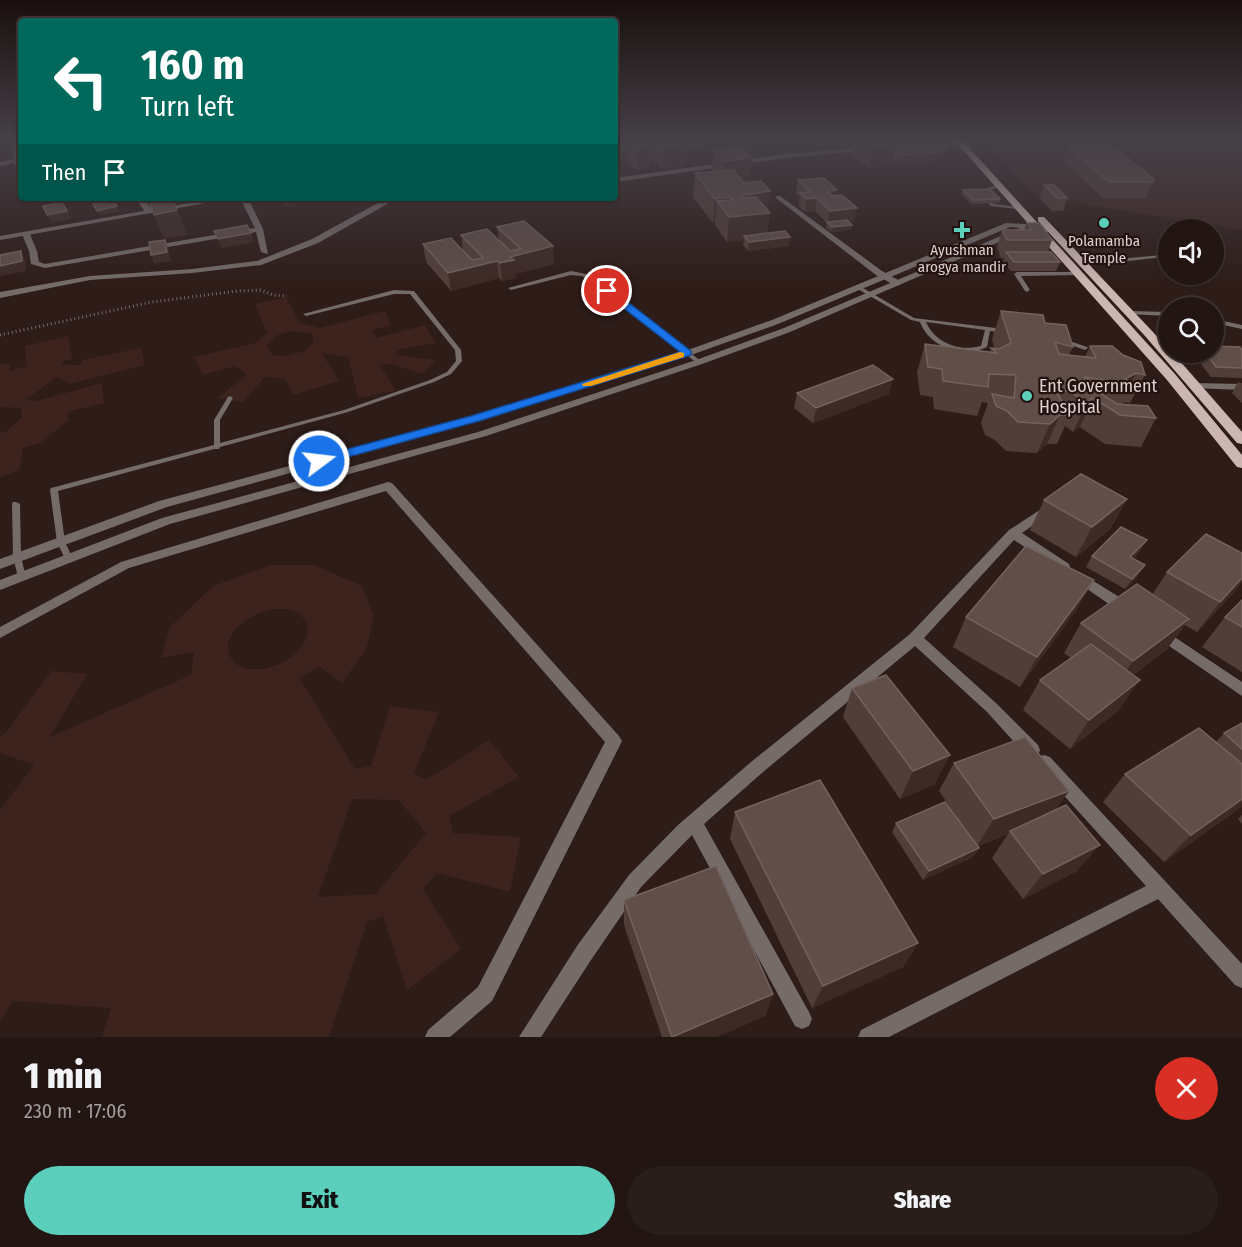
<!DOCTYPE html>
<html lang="en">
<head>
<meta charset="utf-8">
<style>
	:root { --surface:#221512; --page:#2a1e1b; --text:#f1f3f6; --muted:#a29f9f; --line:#3f3432; --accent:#5bcebc }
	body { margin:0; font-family:"Fira Sans Condensed",sans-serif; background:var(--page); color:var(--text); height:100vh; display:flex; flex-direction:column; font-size:22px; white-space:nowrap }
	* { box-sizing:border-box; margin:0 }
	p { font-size:20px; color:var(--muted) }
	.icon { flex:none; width:33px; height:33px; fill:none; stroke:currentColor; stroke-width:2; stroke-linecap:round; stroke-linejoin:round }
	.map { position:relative; height:1037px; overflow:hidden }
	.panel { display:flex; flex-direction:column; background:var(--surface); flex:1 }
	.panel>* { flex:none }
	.banner { position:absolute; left:18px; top:18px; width:600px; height:183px; border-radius:6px; box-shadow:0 2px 4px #0004,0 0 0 2px var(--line); background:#00695c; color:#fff; overflow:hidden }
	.tools { position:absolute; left:1158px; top:219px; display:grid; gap:12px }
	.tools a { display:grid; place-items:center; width:66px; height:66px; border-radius:50%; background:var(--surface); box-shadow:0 2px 4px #0004,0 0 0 2px var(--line); font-size:30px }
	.pin { position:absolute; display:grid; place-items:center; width:51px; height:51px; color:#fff; margin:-26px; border:3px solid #fff; border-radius:50%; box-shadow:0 2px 6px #0007 }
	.me { position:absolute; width:66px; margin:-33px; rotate:75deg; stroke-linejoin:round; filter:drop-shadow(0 0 4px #0008) }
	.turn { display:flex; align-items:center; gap:21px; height:126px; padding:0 24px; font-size:27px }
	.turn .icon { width:78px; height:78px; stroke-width:2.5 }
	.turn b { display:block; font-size:42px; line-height:51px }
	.then { display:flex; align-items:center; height:57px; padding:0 24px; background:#0003; gap:12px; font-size:22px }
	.round { display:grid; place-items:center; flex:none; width:63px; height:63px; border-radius:32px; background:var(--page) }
	.headline { display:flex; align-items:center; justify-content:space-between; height:102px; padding:0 24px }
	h1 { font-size:36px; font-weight:800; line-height:45px }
	.primary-button { display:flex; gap:12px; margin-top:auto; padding:12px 24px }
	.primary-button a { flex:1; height:69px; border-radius:36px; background:var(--accent); color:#111; font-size:24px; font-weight:800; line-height:69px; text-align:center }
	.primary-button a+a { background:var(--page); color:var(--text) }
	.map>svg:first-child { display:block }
</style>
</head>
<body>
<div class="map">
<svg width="1242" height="1037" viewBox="0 0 1242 1037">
	<rect width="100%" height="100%" fill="#2e1c18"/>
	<g fill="#3d231e" fill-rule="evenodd">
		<path d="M982 140H1242V230L1070 202 1063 211 1049 198H1039Z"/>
		<path d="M286 297 300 323 319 328 385 311 391 325 373 330 376 338 425 325 436 343 397 350 396 355 436 360 422 374 392 364 380 365 396 391 358 398 348 357 322 353 339 381 293 395 285 379 265 377 243 402 218 398 247 374 235 366 203 375 194 357 255 343 267 333 255 304ZM292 331 311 333 314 342 305 351 285 356 272 355 267 346 275 336Z"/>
		<path d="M68 336 72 359 64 361 62 365H81L82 360 141 348 145 365 69 384 57 377 25 400 36 401 102 383 104 403 67 412 69 420 40 443 23 448 20 470 0 477V433L7 431 22 417 21 408 0 407V365L10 363V371L26 366 25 346Z"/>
		<path d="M271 565H314L362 586 374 617 366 650 342 683 319 666 300 679 355 769 371 766 390 706 439 712 414 773 426 780 489 740 519 777 449 816 453 833 521 837 510 892 437 873 423 889 461 949 407 990 383 916 367 922 329 1037H102L111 1008 13 1001 0 1020V810L34 765 0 753V736L5 734 51 671 87 674 50 737 191 675 194 652 161 658 170 627 213 586ZM273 609H287L299 613 306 621 308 632 304 644 294 655 280 664 264 669H248L236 664 229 655 228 644 233 632 244 621 257 614ZM352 799 399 800 426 833 376 894 318 897Z"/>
	</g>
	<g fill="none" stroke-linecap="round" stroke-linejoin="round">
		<path stroke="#796966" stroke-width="3" stroke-dasharray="1 3" stroke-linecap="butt" d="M0 335 152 302 237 291 261 290 273 295 287 296"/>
		<g fill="#756b69" fill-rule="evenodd">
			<path d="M997 185H999V187L983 192 994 204 1017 207 1019 208V209L991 206 978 191Z"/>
			<path d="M1162 255H1164V257L1084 266 1081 264 1084 262Z"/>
			<path d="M571 271 586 274 701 361V363H697L582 276 571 275 511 290 508 288Z"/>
			<path d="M1077 272 1079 273V275L1021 276 1030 290 1027 292 1025 291 1014 274 1017 272Z"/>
			<path d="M858 285 914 318 1004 329 1007 331 1004 333 990 331 987 347C963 359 929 347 920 322L911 320 856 288V286ZM926 322 985 330 981 346C960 352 935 343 926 322Z"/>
			<path d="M394 290 414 291 461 350 462 361 451 374 434 382 348 412 220 447 219 449H214L58 491 65 542 73 559 72 561H66L57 542 50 490 51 488 214 445V420L228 397 230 396 233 398 220 420V443L344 410 430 380 447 372 456 361 455 350 410 294H394L306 316 303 314Z"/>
			<path d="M1130 311 1168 312V316L1128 314V312Z"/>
			<path d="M1214 319 1242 325V329L1214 323Z"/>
			<path d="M1064 339 1087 347 1088 348 1085 350 1062 342 1061 341Z"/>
			<path d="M13 502H16L20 504 21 557 26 577 25 579H19L18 577 13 557 12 504Z"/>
		</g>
		<g fill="#756b69" fill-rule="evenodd">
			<path d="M12 140H18L21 176 18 174 14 163 0 166V162L14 159Z"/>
			<path d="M923 142H961L964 144 961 146 921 145Z"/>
			<path d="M867 147 870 149 869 150 786 158 615 182V178L786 154Z"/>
			<path d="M776 196H780L882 271 900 281V285H894L876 275 776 198Z"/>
			<path d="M30 198H70L46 203Z"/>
			<path d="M135 198H143L153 211 152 213H146Z"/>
			<path d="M240 198H248L263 229 268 254 261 252 256 232 45 268 31 264 29 251 22 234 29 232 37 251 39 262 45 264 255 228Z"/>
			<path d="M387 198H398L318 243 261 265 192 273 90 280 0 298V292L90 276 192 269 257 261 312 239Z"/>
			<path d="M1195 383 1242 384V390L1191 388 1190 386Z"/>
			<path d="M388 482 392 483 619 736 622 741 492 1001 450 1037H425L428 1030 478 987 605 742 386 491 129 568 0 638V627L121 562Z"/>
			<path d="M1049 504 1053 505 1055 508 1053 511 1022 533 1069 564 1070 567 1069 570H1059L1014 540 924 638 997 704 1038 745 1040 750 1038 755 1032 757 1026 755 987 712 915 646 763 772 704 824 809 1012 812 1019 809 1026 802 1029 795 1026 692 835 641 887 591 960 541 1037H519L577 946 629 875 678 825 751 762 910 634 1009 530Z"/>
			<path d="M1079 572 1132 605 1134 609 1132 613H1122L1074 580 1073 577 1074 574Z"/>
			<path d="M1161 628 1242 682V696L1156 637 1154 633 1156 629Z"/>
			<path d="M1044 755 1050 757 1242 964V988L1235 985 1158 899 889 1037H858L861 1030 1146 886 1038 767 1036 762 1038 757Z"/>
		</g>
		<g fill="#756b69" fill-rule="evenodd">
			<path d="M218 198H234L0 240V236Z"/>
			<path d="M1006 223 1025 224 1029 226 1027 228H1052L1056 230 1052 232H1022L790 332 702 364 486 436 170 524 0 590V580L162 518 478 432 696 360 784 328 1020 228 1010 227 778 324 691 355 479 421 167 507 0 569V559L159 501 471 417 685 351 772 320Z"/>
		</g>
		<g fill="#ccb6b1" fill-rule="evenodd">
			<path d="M954 140H962L1175 374 1242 455V468L1237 467 1167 380Z"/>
			<path d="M1038 217H1044L1153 332 1168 349V352H1172L1242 432V444L1237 443 1145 336 1038 221Z"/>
		</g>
	</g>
	<g fill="#523e39">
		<path d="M615 140H705L704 147 685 151 684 166 663 169 650 159 649 168 637 170 626 162V159L622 160 618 158V161L615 162Z"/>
		<path d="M731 140H761V141L738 145Z"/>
		<path d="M855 140H907L896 143 905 145V142L946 149 944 157H943L942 159 922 162 918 159 917 162 899 164 893 160 892 165 870 168 852 156Z"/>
		<path d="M1067 145 1153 182 1146 198H1103L1062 160Z"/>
		<path d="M714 150 750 181 743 182 768 210 767 233 789 246 748 251 743 245 744 240 727 242 715 225V223H713L693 197 695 173 712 172Z"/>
		<path d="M798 180 836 195 854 221H848L852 225 851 230 831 232 826 227 827 223 815 211 805 212 799 206 800 197 796 193Z"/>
		<path d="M1044 185 1067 198 1063 211H1052L1039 198Z"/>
		<path d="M963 190 1000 199 999 203 972 204 961 194Z"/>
		<path d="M279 198H309L310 202 287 207Z"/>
		<path d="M1027 223 1052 240 1048 252 1060 262 1056 271H1011L1003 261 1005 258H1001L997 247 1002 230H1024Z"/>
		<path d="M497 227 554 264 515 274 516 278 502 281 499 278 451 291 426 262 423 244 463 251 461 235 499 240Z"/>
		<path d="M1001 311 1045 323 1073 347 1069 355 1085 357 1090 346 1145 375 1130 403 1124 402 1123 404 1156 418 1141 447 1105 444 1080 427 1073 432 1065 426 1057 444H1047L1037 453 1006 451 995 440 985 435 981 423 988 403 982 402 977 416 934 409 933 397 920 395 917 372 925 344 990 352 991 348H994L992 339Z"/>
		<path d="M1242 350V378L1211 377 1194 355 1195 352H1214Z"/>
		<path d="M1238 382 1242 383V403L1232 393Z"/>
		<path d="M797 393 889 394 813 423 794 408Z"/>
		<path d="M1127 499 1110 529 1076 557 1030 530 1044 500Z"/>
		<path d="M1147 540 1140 551 1133 559 1138 576 1125 589 1086 567 1092 556Z"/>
		<path d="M1167 572 1235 591 1197 632 1185 625 1167 649 1133 675 1119 710 1070 749 1023 710 1040 680 1071 658 1064 653 1081 623 1152 595Z"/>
		<path d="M1094 580 1076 610 1020 687 953 647 966 617Z"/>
		<path d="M1242 600V672L1202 647 1225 617Z"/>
		<path d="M852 688 935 784 900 799 843 717Z"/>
		<path d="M1242 723V806L1236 811 1164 862 1103 802 1125 774 1216 742 1224 733Z"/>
		<path d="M954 763 1069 791 1055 810 1077 871 1023 899 992 858 1008 834 978 846 979 848 973 857 923 880 892 832 896 823H961L939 791Z"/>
		<path d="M735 812 918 943 903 967 812 1008 730 839Z"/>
		<path d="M1242 815V824L1238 819Z"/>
		<path d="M624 900 773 994 765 1016 716 1037H662L624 925Z"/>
	</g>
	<g fill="#3d2a25">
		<path d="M615 140H618V161L615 162Z"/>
		<path d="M622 140H626V159L622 160Z"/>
		<path d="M626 140H643V147L647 146V140H649V168L637 170V148Z"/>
		<path d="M685 140H705L704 147 685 151 684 166 663 169 664 147 685 143Z"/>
		<path d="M739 140H761V141L738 145Z"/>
		<path d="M895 140H907L895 143Z"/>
		<path d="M897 143 892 165 870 168 875 146Z"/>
		<path d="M941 149H946L944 157H943L942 159 922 162 924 154Z"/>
		<path d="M919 154 917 162 899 164 901 156Z"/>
		<path d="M752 158 750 181 722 184 724 161Z"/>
		<path d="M837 190 835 203 828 191Z"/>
		<path d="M770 191 767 213H770L767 237 744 236V240L727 242 729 217 740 196Z"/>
		<path d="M730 197 728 216 717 201 715 223H713L715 199Z"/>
		<path d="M88 198H108L110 202 92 206Z"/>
		<path d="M285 198H309L310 202 287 207Z"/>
		<path d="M817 198 815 211 805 212 806 199Z"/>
		<path d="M117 206 119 211 99 215 97 211Z"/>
		<path d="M857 208 854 221 827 224 830 211Z"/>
		<path d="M177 210 187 235 164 239 154 215Z"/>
		<path d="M67 211 71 219 52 223 47 215Z"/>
		<path d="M852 225 851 230 831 232 832 227Z"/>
		<path d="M251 233 254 242 221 248 218 239Z"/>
		<path d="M790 237 789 246 748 251 749 242Z"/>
		<path d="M165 240 168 248 171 261 154 264 151 255Z"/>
		<path d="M553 246 554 264 515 274 516 278 502 281 500 263 510 257Z"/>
		<path d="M21 251 25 260 26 271 0 276V266Z"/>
		<path d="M497 261 499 278 451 291 448 273Z"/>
		<path d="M1136 373 1131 384 1125 379Z"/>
		<path d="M893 379 889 394 813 423 816 408Z"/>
		<path d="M1093 398 1080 427 1073 432 1087 403Z"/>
		<path d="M1060 415 1047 444 1037 453 1050 424Z"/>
		<path d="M1127 499 1110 529 1076 557 1092 527Z"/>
		<path d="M1147 540 1140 551 1124 568 1130 557Z"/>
		<path d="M1145 565 1138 576 1125 589 1132 579Z"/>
		<path d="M1242 578V582L1235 591 1197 632 1220 602Z"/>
		<path d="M1094 580 1076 610 1020 687 1037 657Z"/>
		<path d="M1189 619 1167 649 1112 690 1133 661Z"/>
		<path d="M1140 680 1119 710 1070 749 1089 720Z"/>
		<path d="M950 755 935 784 900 799 913 771Z"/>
		<path d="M1069 791 1048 819 1010 831 1008 834 977 846 994 819Z"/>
		<path d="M1242 799V806L1236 811 1164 862 1191 835Z"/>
		<path d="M1100 845 1077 871 1023 899 1043 874Z"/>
		<path d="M979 848 973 857 923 880 929 871Z"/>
		<path d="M918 943 903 967 812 1008 823 986Z"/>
		<path d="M773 994 765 1016 716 1037H672Z"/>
	</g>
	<g fill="#604e49" stroke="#74625e" stroke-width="1.5">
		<path d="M626 140H642L650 146 637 148Z"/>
		<path d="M654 140H680L685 143 664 147Z"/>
		<path d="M866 140H892L897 143 875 146Z"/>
		<path d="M934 141 946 149H941L944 151 924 154 905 142Z"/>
		<path d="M897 143H900L919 154 901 156 895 153Z"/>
		<path d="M1067 145H1111L1154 179 1153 182H1109Z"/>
		<path d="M741 147 752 158 724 161 714 150Z"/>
		<path d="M733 170 744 183 761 181 770 191 740 196 742 198 756 197 770 213 729 217 717 201 732 200 730 197 715 199 695 173Z"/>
		<path d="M824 178 837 190 828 191 832 196 842 195 857 208 830 211 817 198 806 199 800 193 810 192 798 180Z"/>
		<path d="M1044 185H1054L1067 198H1057Z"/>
		<path d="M990 189 1000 199 973 200 963 190Z"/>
		<path d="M148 198H172L177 210 154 215Z"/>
		<path d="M113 200 117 206 97 211 93 204Z"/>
		<path d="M62 202 67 211 47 215 43 206Z"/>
		<path d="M847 220 852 225 832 227 827 222Z"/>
		<path d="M524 221 553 246 510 257 514 260 500 263 497 261 448 273 423 244 451 238 472 260 483 258 461 235 487 229 510 251 521 249 497 227Z"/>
		<path d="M1027 223H1039L1052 240H1007L1002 230H1032Z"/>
		<path d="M247 225 251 233 218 239 214 231Z"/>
		<path d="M785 231 790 237 749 242 744 236Z"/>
		<path d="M165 240 167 252 151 255 149 242Z"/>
		<path d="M21 251 22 261 0 266V255Z"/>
		<path d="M1006 252H1051L1060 262H1014Z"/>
		<path d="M1001 311 1043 315 1045 323 1066 325 1073 347 1055 342 1059 354 1096 358 1090 346H1112L1123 355 1141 362 1145 375 1136 373 1125 379 1133 384 1084 377 1105 390 1102 394 1117 404 1148 406 1156 418 1120 415 1093 398 1087 403 1069 391H1056L1070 415H1060L1050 424 1018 422 1007 411 996 406 992 394 1014 398 1016 375 989 374 988 387 943 381 942 369 928 367 925 344 997 353 991 348 999 349 1011 343Z"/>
		<path d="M1214 346 1240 347 1242 350V368L1216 367 1205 352H1214Z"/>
		<path d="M873 365 893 379 816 408 797 393Z"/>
		<path d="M1081 474 1127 499 1092 527 1044 500Z"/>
		<path d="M1121 527 1147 540 1130 557 1145 565 1132 579 1092 556Z"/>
		<path d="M1206 534 1242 553V578L1220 602 1167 572Z"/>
		<path d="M1026 546 1094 580 1037 657 966 617Z"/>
		<path d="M1137 584 1189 619 1133 661 1081 623Z"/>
		<path d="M1242 600V627L1225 617Z"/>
		<path d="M1091 644 1140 680 1089 720 1040 680Z"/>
		<path d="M886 675 950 755 913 771 852 688Z"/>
		<path d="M1242 723V749L1224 733Z"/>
		<path d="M1199 728 1242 764V799L1191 835 1125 774Z"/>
		<path d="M1025 737 1069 791 994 819 954 763Z"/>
		<path d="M820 780 918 943 823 986 735 812Z"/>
		<path d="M945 802 979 848 929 871 896 823Z"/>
		<path d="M1066 805 1100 845 1043 874 1010 831Z"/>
		<path d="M716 866 773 994 672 1037 624 900Z"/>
	</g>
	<linearGradient id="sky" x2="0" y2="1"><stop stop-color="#190f0d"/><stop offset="0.49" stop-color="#464048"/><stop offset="1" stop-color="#464048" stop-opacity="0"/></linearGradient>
	<rect width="1242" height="285" fill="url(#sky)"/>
	<path fill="#1a73e8" stroke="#114b97" stroke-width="1.5" d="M604 289H611L691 351V355L479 421 319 465 313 461 314 458 471 416 680 352 604 293Z"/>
	<path fill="#f59e0b" d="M680 352 684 353V357L591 386H583L582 384Z"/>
	<g fill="#5bcebc" stroke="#24120f" stroke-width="2">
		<circle cx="1104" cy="223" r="6"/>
		<path d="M959 221h6v6h6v6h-6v6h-6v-6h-6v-6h6z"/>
		<circle cx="1027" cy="396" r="6"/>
	</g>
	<g text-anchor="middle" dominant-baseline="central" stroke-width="4.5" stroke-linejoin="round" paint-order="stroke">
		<g font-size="15" fill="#ddd0cd" stroke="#24120f">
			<text x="1104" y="241">Polamamba<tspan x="1104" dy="17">Temple</tspan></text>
			<text x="962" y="250">Ayushman<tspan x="962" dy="17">arogya mandir</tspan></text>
		</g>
		<g font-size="18" fill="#ddd0cd" stroke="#24120f" text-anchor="start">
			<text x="1039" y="386">Ent Government<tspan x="1039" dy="21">Hospital</tspan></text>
		</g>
	</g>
</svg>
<div class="tools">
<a><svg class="icon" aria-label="sound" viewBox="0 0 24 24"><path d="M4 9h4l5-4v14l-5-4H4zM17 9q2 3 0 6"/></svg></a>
<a><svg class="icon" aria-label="search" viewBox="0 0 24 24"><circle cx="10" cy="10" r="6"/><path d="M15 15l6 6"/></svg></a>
</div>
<div class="pin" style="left:607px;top:291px;background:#d93025"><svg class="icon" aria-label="arrive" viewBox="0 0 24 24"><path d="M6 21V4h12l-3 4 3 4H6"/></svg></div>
<svg class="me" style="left:319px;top:461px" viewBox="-20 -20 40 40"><circle r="17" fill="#1a73e8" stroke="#fff" stroke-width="3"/><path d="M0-11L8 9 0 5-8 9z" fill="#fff"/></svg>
<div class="banner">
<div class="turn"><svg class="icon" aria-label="left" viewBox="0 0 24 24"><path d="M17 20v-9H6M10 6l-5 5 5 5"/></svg><div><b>160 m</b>Turn left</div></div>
<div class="then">Then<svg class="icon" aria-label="arrive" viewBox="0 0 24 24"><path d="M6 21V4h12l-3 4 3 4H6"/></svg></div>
</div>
</div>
<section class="panel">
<div class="headline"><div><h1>1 min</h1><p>230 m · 17:06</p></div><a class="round" style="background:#d93025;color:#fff"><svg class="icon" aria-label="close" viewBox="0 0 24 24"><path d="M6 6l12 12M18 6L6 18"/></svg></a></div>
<div class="primary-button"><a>Exit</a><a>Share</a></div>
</section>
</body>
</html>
